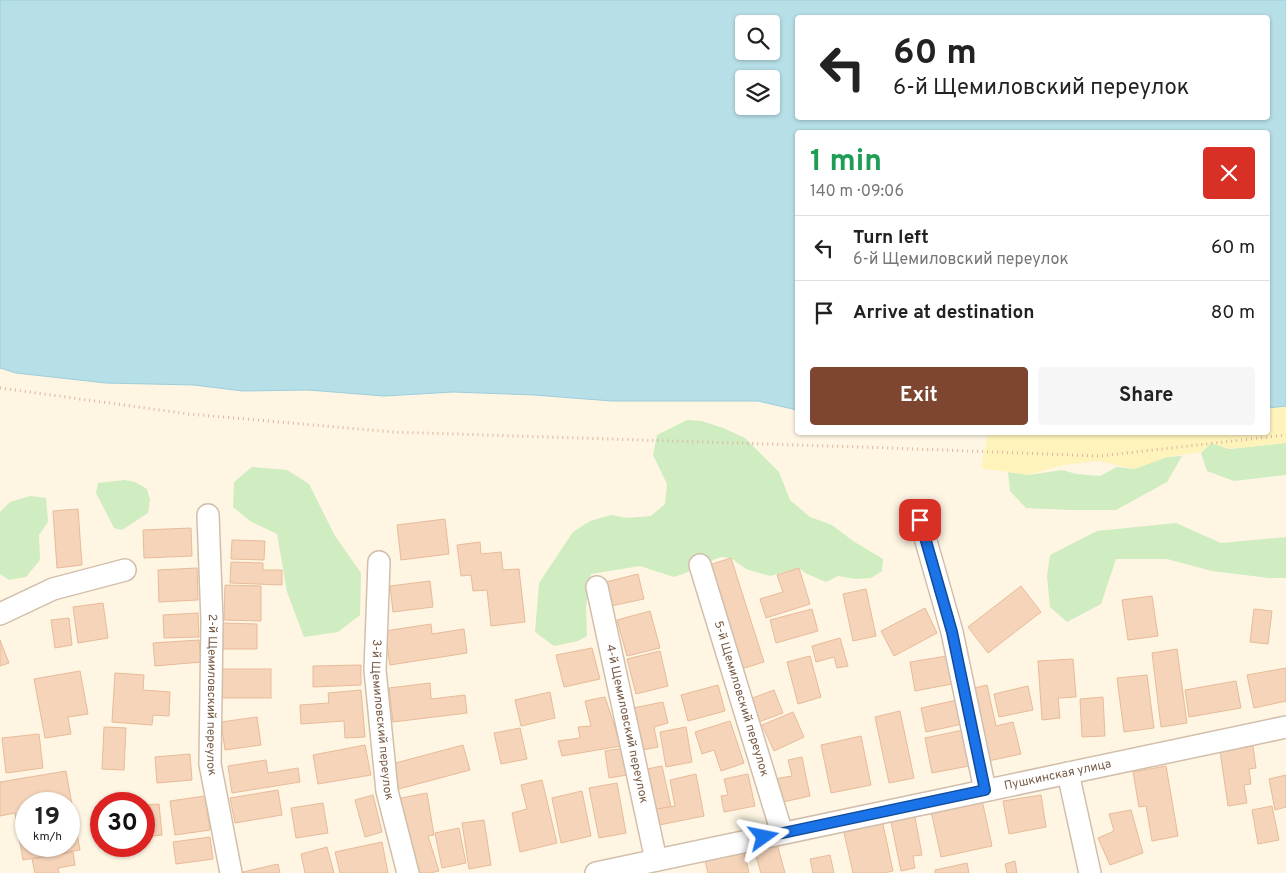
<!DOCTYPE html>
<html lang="en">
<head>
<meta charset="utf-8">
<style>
	:root { --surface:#fff; --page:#f6f6f6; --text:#222; --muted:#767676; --line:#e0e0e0; --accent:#7e4630 }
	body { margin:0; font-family:Overpass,sans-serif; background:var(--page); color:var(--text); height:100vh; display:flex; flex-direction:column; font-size:19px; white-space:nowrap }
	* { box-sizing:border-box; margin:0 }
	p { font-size:16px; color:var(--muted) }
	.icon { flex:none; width:28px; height:28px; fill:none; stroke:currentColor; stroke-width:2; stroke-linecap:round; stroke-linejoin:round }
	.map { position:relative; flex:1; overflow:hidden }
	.details { position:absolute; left:795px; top:130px; width:475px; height:305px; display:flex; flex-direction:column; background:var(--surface); border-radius:5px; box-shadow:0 1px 4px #0004 }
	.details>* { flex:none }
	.top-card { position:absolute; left:795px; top:15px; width:475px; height:105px; border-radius:5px; box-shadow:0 1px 4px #0004; background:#fff; color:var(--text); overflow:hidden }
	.tools { position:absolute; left:735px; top:15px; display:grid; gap:10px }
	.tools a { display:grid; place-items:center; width:45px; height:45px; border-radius:5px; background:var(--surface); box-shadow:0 1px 4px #0004; font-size:25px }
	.speed { position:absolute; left:15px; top:792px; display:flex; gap:10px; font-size:25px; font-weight:700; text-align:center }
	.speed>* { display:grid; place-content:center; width:65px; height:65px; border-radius:50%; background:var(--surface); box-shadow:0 1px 4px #0004; line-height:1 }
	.speed small { font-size:12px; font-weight:400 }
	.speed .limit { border:8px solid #d22; background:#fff; color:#111 }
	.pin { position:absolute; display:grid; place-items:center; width:42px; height:42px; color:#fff; margin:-21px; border-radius:10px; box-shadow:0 2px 8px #0006 }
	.me { position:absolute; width:55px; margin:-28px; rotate:78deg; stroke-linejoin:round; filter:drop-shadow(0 0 4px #0008) }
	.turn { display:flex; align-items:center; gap:18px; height:105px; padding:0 15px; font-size:22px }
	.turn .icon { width:65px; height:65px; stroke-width:2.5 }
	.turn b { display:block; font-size:35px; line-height:42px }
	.round { display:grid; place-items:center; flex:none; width:52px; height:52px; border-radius:5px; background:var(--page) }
	.overview { display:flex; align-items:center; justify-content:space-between; height:85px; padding:0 15px }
	h1 { font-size:30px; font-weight:700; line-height:38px; color:#1e9e55 }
	.primary-button { display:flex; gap:10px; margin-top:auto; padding:10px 15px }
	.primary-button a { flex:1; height:58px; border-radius:5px; background:var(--accent); color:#fff; font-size:20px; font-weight:700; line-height:58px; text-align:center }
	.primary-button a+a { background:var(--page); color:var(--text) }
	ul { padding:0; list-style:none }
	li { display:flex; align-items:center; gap:15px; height:65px; padding:0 15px; border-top:1px solid var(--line) }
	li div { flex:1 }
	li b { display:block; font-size:19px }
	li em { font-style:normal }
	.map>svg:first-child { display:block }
</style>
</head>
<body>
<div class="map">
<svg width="1286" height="873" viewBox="0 0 1286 873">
	<rect width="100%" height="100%" fill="#fef5e3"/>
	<g fill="#d0ecc1">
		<path d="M687 420 702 421 723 428 745 438 779 472 790 500 810 517 832 525 853 541 883 559 882 571 871 578 856 579 838 576 826 582 805 573 799 568 770 576 746 569 731 558 721 557 700 565 688 572 674 577 640 566 591 574 586 607 587 636 578 641 554 646 535 632 539 583 573 532 590 521 611 515 626 518 651 516 665 504 667 484 653 455 657 435Z"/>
		<path d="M1211 443 1229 449 1286 443V475L1234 481 1207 471 1201 453Z"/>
		<path d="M1182 456 1167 482 1116 510H1070L1026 508 1010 491 1008 472 1029 475 1062 470 1076 474 1100 476 1117 467 1134 469 1167 457Z"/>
		<path d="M252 467 287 470 309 484 335 536 361 573 360 615 338 632 304 637 287 592 277 534 250 521 233 507 234 482Z"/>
		<path d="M124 480 135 482 147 489 150 500 148 513 122 530 114 528 96 493 98 483Z"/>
		<path d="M30 496 46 498 48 522 39 535 40 560 26 577 9 580 0 574V512L10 502Z"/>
		<path d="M1176 523 1221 543 1286 537V578H1269L1212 571 1167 559H1116L1101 604 1067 622 1050 607 1047 576 1050 555 1097 531Z"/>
	</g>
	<path fill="#fff3bc" d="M1286 406V443L1229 449 1211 443 1201 452 1167 457 1134 469 1098 461 1063 465 1029 475 981 468 988 433 1268 432V408Z"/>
	<path fill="#b7dfe8" stroke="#9ccedb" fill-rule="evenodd" d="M0 0H1286V406L1268 408V132H798L797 410 758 401H612L534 395 453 392 384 396 308 390 243 391 194 385 106 383 16 373 0 368ZM798 18H1268V118H798ZM744 24H771V51H744ZM744 79H771V106H744Z"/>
	<g fill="#f5d4b9" stroke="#e8bb99" fill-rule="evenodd">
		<path d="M78 509 82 565 57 568 53 511Z"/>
		<path d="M445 519 449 554 401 560 397 525Z"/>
		<path d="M191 528 192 556 144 558 143 530Z"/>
		<path d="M232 540 265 541 264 560 231 559Z"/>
		<path d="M480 542 481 554 501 552 503 570 519 569 525 622 491 626 487 590 473 591 471 575 461 576 457 545Z"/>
		<path d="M731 558 764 662 738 670 706 566Z"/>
		<path d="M231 562 263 563V570H282V585L230 583Z"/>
		<path d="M197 568 198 600 159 602 158 570Z"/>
		<path d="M799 568 810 604 766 618 760 599 783 592 777 575Z"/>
		<path d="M638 574 644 599 611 606 606 582Z"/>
		<path d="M430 581 433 607 393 612 390 586Z"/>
		<path d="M225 585 261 586V621L224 620Z"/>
		<path d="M1021 586 1041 612 988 653 968 627Z"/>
		<path d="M866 589 876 636 853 641 843 594Z"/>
		<path d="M1152 596 1158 636 1128 640 1122 600Z"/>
		<path d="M103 603 108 638 78 643 73 607Z"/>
		<path d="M925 608 937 633 894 656 881 631Z"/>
		<path d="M812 609 818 631 776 643 770 620Z"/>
		<path d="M1254 609 1272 611 1268 644 1250 642Z"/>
		<path d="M650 611 660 648 627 656 617 620Z"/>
		<path d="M198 613 199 637 164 638 163 615Z"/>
		<path d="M69 618 72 645 55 648 51 620Z"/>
		<path d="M223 623 257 624V649H223Z"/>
		<path d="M431 624 432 634 464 629 467 653 390 665 385 631Z"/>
		<path d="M840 638 848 666 837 668 834 657 816 662 812 646Z"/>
		<path d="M0 640 9 663 0 666Z"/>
		<path d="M199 640 201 662 155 666 153 643Z"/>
		<path d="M592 648 600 679 564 687 556 655Z"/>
		<path d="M1177 649 1187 723 1161 727 1152 653Z"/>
		<path d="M660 651 668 686 636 694 627 659Z"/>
		<path d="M810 656 821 697 798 704 787 662Z"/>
		<path d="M947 656 952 684 915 691 910 662Z"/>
		<path d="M1073 659 1076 697 1058 698 1060 718 1042 720 1038 661Z"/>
		<path d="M361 665V685L313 687V666Z"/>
		<path d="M1286 668V701L1254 708 1247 675Z"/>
		<rect x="218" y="669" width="53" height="29"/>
		<path d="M80 671 88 714 68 717 71 734 45 738 34 679Z"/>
		<path d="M115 673 144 675 143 690 170 692 169 716 153 715 152 725 112 722Z"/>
		<path d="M1147 675 1154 728 1124 732 1117 678Z"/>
		<path d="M1236 681 1241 708 1189 717 1185 690Z"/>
		<path d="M430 683 431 699 465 695 467 713 393 722 389 688Z"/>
		<path d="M718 685 725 711 688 721 681 695Z"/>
		<path d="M987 685 996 726 1013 722 1021 754 988 761 970 689Z"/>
		<path d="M1028 686 1033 710 999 717 994 694Z"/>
		<path d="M361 690 365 737 345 738 344 721 301 724 300 705 329 703 328 693Z"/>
		<path d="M774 690 783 713 756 723 747 700Z"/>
		<path d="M550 692 555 718 521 726 515 700Z"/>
		<path d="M605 697 621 746 562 756 558 741 580 738 578 727 591 726 585 701Z"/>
		<path d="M1103 697 1105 736 1082 737 1080 699Z"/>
		<path d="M957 700 962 724 926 732 921 708Z"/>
		<path d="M663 702 668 723 654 727 658 747 643 750 633 708Z"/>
		<path d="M900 711 914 778 889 783 875 717Z"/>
		<path d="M793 712 804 737 774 751 762 725Z"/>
		<path d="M257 717 261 745 225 750 221 722Z"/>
		<path d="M730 721 744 763 721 771 714 750 702 754 695 732Z"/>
		<path d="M104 727 126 728 124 770 102 769Z"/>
		<path d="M686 727 692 762 666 767 660 732Z"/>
		<path d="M520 728 527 759 501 764 494 733Z"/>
		<path d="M963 730 969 766 932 773 925 738Z"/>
		<path d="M39 734 43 768 6 773 2 738Z"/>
		<path d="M861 736 871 785 831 793 821 745Z"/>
		<path d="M365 745 371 775 318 784 313 755Z"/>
		<path d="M463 745 470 770 395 790 388 765Z"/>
		<path d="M1253 746 1256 768 1249 769 1251 784 1244 785 1247 803 1228 806 1220 751Z"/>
		<path d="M624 748 627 775 609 778 605 751Z"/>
		<path d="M190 754 192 780 157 783 155 757Z"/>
		<path d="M802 757 810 796 783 802 774 779 792 776 788 760Z"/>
		<path d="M266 760 268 773 298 768 300 782 232 793 228 766Z"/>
		<path d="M662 766 671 807 651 810 642 770Z"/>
		<path d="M1166 766 1178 836 1152 841 1146 806 1139 807 1133 772Z"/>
		<path d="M66 771 80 850 23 860 15 813 0 816V782ZM26 804H69V846H26Z"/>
		<path d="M696 774 704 816 654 826 651 810 675 806 670 780Z"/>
		<path d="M748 774 755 806 724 812 721 796 728 795 724 779Z"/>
		<path d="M1286 775V807L1275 810 1269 779Z"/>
		<path d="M542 780 557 843 520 852 512 813 527 809 521 785Z"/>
		<path d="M617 783 626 833 599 838 589 788Z"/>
		<path d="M278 790 282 815 235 823 230 798Z"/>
		<path d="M582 791 591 836 561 843 552 798Z"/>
		<path d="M427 793 434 835 428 836 439 871 430 873H412L396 799Z"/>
		<path d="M373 795 382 832 365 837 355 800Z"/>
		<path d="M1041 795 1046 827 1009 834 1003 801Z"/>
		<path d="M205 796 210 830 175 835 170 801Z"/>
		<path d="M982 800 992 846 941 857 931 811Z"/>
		<path d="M323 803 328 833 296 838 291 808Z"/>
		<path d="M159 804 162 835 144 837V805Z"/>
		<path d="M1272 806 1279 840 1258 844 1252 810Z"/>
		<path d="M1131 810 1143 853 1110 865 1098 838 1114 831 1109 814Z"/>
		<path d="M914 812 922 855 913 856 915 868 901 871 890 817Z"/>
		<path d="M484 820 491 865 469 869 462 823Z"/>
		<path d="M882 820 893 871 884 873H853L843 828Z"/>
		<path d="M459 828 466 863 442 868 435 833Z"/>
		<path d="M210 837 213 859 176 864 173 842Z"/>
		<path d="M382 842 388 873H340L335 852Z"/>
		<path d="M777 844 785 873H761L754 850Z"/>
		<path d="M327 847 334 873H305L301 854Z"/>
		<path d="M73 852 75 865 58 868 59 873H35L32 859Z"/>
		<path d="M744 852 749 873H708L705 861Z"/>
		<path d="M830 855 834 873H813L810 859Z"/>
		<path d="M1015 861 1017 873H1007L1005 864Z"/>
		<path d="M967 863 969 873H935V870Z"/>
		<path d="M278 864 280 873H243V872Z"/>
	</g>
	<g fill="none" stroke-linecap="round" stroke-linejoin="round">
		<defs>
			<g id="minor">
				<path id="s1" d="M208 515 212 621 210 764 231 873"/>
				<path d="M920 520 952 632 985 790"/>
				<path id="s2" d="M379 562 375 670 387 791 408 873"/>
				<path id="s3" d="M700 565 782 833"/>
				<path id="s4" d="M597 587 656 860"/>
				<path d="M0 614 53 589 125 570"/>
				<path d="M1068 773 1090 873"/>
				<path id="s5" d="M596 873 1286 727"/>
			</g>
		</defs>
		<use href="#minor" stroke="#d2bfab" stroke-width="24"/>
		<path stroke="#dab79c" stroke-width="3" stroke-dasharray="1 4" stroke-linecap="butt" d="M0 388 189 414 393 432 890 448 1100 456 1286 435"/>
		<use href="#minor" stroke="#fff" stroke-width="21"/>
	</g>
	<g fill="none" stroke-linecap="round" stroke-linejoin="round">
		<defs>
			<path id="route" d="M764 837 985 790 952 632 920 520"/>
		</defs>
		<use href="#route" stroke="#114b97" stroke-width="12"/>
		<use href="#route" stroke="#1a73e8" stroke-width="9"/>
	</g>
	<g text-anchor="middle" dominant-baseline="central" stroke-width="5" stroke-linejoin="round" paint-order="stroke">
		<g font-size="12" fill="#775b47" stroke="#fff8eb">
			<text stroke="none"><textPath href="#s1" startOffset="180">2-й Щемиловский переулок</textPath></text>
			<text stroke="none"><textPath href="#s3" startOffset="140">5-й Щемиловский переулок</textPath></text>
			<text stroke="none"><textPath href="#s2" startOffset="158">3-й Щемиловский переулок</textPath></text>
			<text stroke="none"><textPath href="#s4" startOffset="140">4-й Щемиловский переулок</textPath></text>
			<text stroke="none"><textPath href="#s5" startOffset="472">Пушкинская улица</textPath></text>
		</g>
	</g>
</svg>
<div class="tools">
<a><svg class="icon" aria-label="search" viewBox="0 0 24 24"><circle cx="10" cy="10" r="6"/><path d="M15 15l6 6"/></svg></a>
<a><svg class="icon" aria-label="layers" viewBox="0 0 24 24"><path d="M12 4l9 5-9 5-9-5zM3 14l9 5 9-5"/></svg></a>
</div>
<div class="speed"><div>19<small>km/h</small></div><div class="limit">30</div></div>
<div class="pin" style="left:920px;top:520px;background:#d93025"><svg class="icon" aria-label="arrive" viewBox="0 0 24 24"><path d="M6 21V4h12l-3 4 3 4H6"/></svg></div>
<svg class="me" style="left:764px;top:837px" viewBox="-20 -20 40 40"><path d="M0-17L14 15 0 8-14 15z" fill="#1a73e8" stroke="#fff" stroke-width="4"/></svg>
<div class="top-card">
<div class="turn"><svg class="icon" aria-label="left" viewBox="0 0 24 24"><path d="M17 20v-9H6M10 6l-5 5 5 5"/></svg><div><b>60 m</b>6-й Щемиловский переулок</div></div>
</div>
<section class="details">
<div class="overview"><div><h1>1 min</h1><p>140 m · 09:06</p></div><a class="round" style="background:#d93025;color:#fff"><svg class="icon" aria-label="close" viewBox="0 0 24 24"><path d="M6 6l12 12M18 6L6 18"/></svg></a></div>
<ul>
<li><svg class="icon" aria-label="left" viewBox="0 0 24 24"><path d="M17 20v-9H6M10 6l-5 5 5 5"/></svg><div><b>Turn left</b><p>6-й Щемиловский переулок</p></div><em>60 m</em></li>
<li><svg class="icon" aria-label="arrive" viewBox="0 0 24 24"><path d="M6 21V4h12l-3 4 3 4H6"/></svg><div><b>Arrive at destination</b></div><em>80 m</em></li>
</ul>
<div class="primary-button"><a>Exit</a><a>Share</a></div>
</section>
</div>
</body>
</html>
